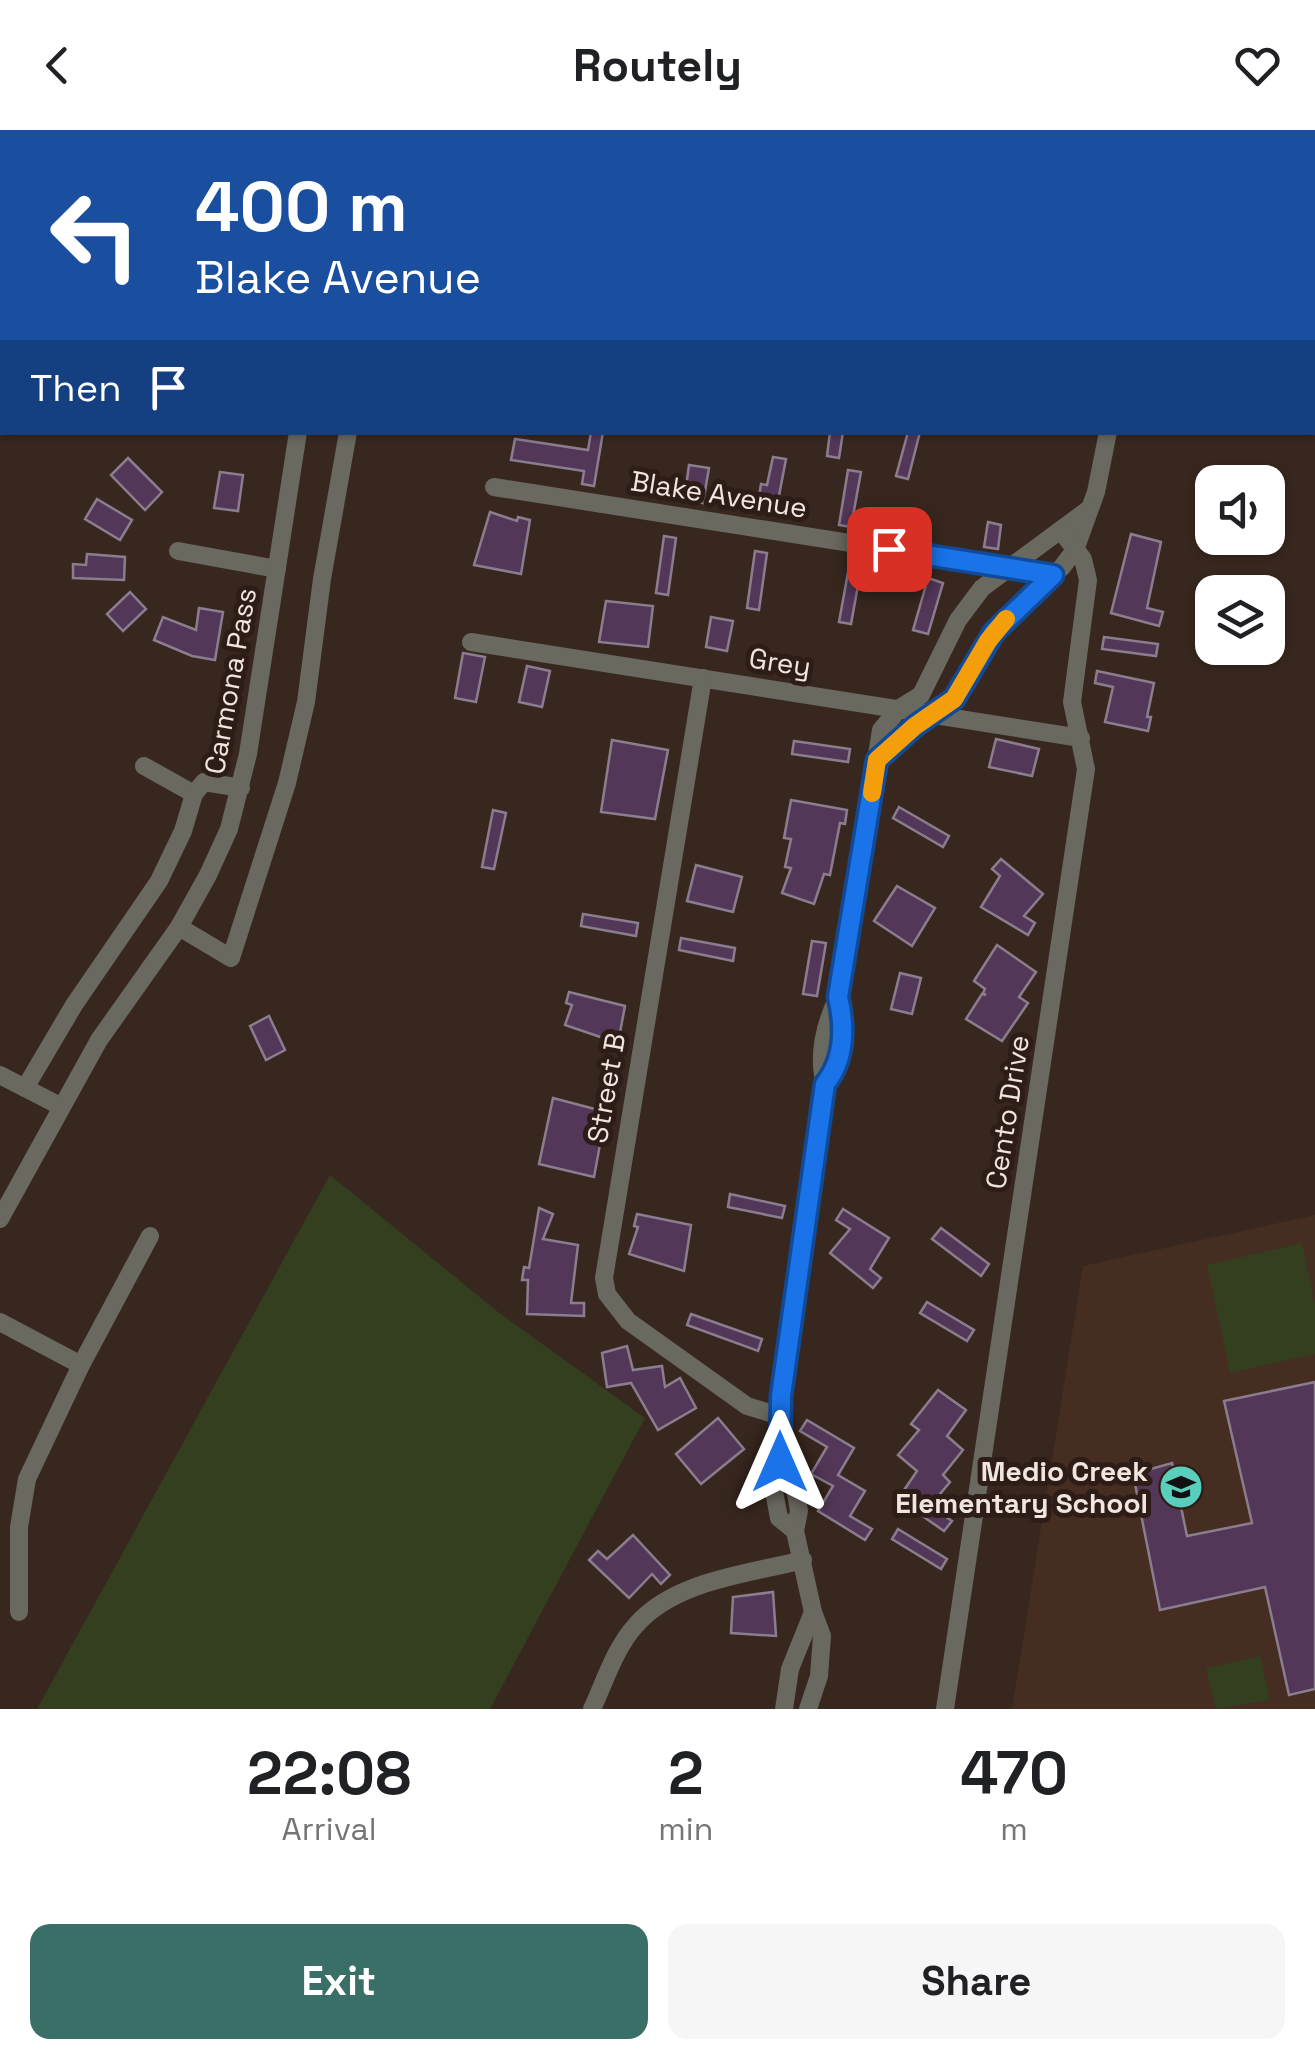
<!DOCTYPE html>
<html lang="en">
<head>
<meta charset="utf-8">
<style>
	:root { --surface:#fff; --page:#f6f6f6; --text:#202124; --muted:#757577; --accent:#3a6f68 }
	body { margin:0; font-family:"Space Grotesk",sans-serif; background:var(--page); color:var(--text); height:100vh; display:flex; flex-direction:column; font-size:38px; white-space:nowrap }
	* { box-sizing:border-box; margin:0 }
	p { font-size:32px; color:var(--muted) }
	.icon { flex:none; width:55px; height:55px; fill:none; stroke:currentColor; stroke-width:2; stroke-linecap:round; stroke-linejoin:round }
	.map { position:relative; height:1579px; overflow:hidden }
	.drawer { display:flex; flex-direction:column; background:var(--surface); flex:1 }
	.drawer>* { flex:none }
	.hud { position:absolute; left:0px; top:0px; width:1315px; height:305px; box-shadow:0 2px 8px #0004; background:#1a4fa0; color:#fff; overflow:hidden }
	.buttons { position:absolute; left:1195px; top:335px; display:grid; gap:20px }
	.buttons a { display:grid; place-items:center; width:90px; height:90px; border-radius:20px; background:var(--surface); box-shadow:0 2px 8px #0004; font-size:50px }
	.pin { position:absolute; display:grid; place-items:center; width:85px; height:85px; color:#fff; margin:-42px; border-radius:20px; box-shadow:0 5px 15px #0006 }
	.me { position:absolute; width:110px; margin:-55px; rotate:0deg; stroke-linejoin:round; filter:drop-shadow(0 0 8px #0008) }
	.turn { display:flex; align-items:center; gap:35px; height:210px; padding:0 30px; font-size:45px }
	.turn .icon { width:130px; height:130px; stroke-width:2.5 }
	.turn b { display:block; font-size:70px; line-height:85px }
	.then { display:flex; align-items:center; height:95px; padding:0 30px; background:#0003; gap:20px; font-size:38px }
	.eta { display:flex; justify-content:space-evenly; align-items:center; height:170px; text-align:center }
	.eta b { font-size:60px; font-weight:800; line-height:70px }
	.button { display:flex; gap:20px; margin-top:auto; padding:20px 30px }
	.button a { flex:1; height:115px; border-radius:20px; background:var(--accent); color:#fff; font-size:40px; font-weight:800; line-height:115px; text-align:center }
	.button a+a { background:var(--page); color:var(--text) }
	header { display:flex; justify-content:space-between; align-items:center; height:130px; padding:0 30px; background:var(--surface); font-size:45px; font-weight:800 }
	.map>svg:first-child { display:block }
</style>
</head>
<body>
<header><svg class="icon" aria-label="back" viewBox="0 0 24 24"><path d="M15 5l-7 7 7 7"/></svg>Routely<svg class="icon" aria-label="heart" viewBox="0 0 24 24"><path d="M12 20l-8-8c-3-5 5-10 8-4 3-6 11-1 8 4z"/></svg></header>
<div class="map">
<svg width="1315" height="1579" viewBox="0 0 1315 1579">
	<rect width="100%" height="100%" fill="#38271f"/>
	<path fill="#452d22" d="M1315 1085V1579H1012L1083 1136Z"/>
	<g fill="#333f1f">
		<path d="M330 1045 498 1182 645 1288 490 1579H37Z"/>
		<path d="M1302 1113 1315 1174V1224L1230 1243 1207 1135Z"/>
		<path d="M1260 1526 1270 1570 1216 1579 1206 1538Z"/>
	</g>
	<g fill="#533759" stroke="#8b7d8e" stroke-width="2.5">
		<path d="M591 302H603L594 356 582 354 584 341 511 330 515 309 588 320Z"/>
		<path d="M830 302H843L839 328 827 326Z"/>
		<path d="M908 302H920L908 349 896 346Z"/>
		<path d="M773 327 786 329 778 371 759 367 761 354 767 355Z"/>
		<path d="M128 328 162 362 145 380 111 345Z"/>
		<path d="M689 335 709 338 703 373 691 371 693 358 686 357Z"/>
		<path d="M848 340 861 342 851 397 839 395Z"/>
		<path d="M220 342 243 345 238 381 214 378Z"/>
		<path d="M97 369 132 390 120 410 85 389Z"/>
		<path d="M490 382 517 391 518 387 530 390 521 444 474 435Z"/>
		<path d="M988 392 1001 395 998 419 984 417Z"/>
		<path d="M1131 404 1161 412 1147 478 1163 482 1159 496 1111 483Z"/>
		<path d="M664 406 676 408 668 465 656 463Z"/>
		<path d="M755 421 767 423 759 480 747 478Z"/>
		<path d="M87 424 125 427 124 450 73 448V434L86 435Z"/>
		<path d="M849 437 861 439 851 494 839 492Z"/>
		<path d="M928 448 943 453 928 504 913 500Z"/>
		<path d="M130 462 146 479 123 501 107 484Z"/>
		<path d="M606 471 653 476 648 517 599 512Z"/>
		<path d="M199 478 223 482 215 530 192 526 154 510 163 487 196 500Z"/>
		<path d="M711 487 733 491 727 521 706 517Z"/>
		<path d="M1104 507 1158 514 1156 526 1102 519Z"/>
		<path d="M463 523 485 527 476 572 455 568Z"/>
		<path d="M527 536 550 541 542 577 519 572Z"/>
		<path d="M1097 541 1154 553 1147 587H1151L1148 601 1105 592 1113 557 1095 553Z"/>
		<path d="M996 609 1039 619 1032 646 989 637Z"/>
		<path d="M612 610 668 620 655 689 601 682Z"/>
		<path d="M794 611 850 619 848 632 792 624Z"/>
		<path d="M791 670 847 680 845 694 840 693 830 745 824 744 814 774 782 763 791 738 785 737 791 709 784 708Z"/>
		<path d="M899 677 949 706 943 717 893 688Z"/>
		<path d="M493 680 506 683 494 739 482 737Z"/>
		<path d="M1001 729 1043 764 1024 786 1035 793 1028 805 981 777 1000 746 992 739Z"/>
		<path d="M696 735 742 747 733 782 687 771Z"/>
		<path d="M897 756 935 778 912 816 874 791Z"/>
		<path d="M583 784 638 793 636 806 581 796Z"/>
		<path d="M681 808 735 818 733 831 679 820Z"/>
		<path d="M812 811 826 813 817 866 803 864Z"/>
		<path d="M997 815 1036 842 1019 867 1028 873 1002 911 966 889 982 864 986 865 983 863 985 859 974 851Z"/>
		<path d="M900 843 921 848 912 884 891 879Z"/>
		<path d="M569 862 625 876 618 913 565 895 572 875 566 873Z"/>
		<path d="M269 886 285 920 266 930 250 896Z"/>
		<path d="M553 968 606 982 594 1047 539 1034Z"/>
		<path d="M730 1064 785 1076 782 1088 728 1077Z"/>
		<path d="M539 1078 553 1084 543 1109 578 1115 571 1173H584V1186L527 1184 528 1150H522L524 1137 529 1138Z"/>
		<path d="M843 1079 889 1108 870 1139 881 1148 873 1158 830 1123 850 1099 836 1090Z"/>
		<path d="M637 1084 691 1095 684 1141 629 1124 638 1097 634 1096Z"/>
		<path d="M941 1098 989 1134 981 1146 932 1109Z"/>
		<path d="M927 1172 974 1200 967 1211 920 1183Z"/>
		<path d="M691 1184 762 1209 758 1221 687 1195Z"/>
		<path d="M627 1216 633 1240 662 1236 665 1257 680 1248 696 1278 658 1300 631 1253 607 1257 602 1223Z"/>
		<path d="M1315 1252V1559L1289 1565 1265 1457 1160 1480 1133 1344 1172 1333 1187 1406 1252 1393 1224 1271Z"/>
		<path d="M938 1260 966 1280 947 1306 963 1320 943 1345 950 1352 930 1376 952 1391 944 1401 898 1369 917 1341 898 1325 919 1300 911 1294Z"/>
		<path d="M718 1288 744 1319 701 1354 676 1324Z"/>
		<path d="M807 1290 854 1318 838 1345 865 1361 850 1386 872 1399 865 1410 818 1381 833 1356 811 1344 827 1317 800 1301Z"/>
		<path d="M898 1399 947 1429 941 1439 892 1409Z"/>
		<path d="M633 1405 670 1445 661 1454 652 1444 629 1468 589 1430 598 1421 607 1429Z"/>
		<path d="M773 1462 776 1506 731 1503 733 1467Z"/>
	</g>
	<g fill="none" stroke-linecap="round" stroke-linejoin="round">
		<g stroke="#696960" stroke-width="18">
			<path d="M323 2 324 0"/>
			<path d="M355 2V0"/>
			<path d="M1146 2 1147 0"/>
			<path d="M1162 2 1163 0"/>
			<path d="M494 357 1053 445"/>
			<path d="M178 421 277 439"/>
			<path d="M471 512 1081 608"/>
			<path d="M703 548 604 1148 607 1164 628 1191 747 1276 780 1286"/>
			<path d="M877 630 915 596 954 569 994 502 1062 437 1075 420 1096 362 1108 302"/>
			<path d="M144 636 194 664"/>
			<path d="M179 797 231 828 287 653 306 572 322 449 348 302"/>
			<path d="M0 945 60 976"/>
			<path d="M825 954C845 929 845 897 838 867"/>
			<path d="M25 958 74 875 159 751 183 701 194 664 204 652 241 658"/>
			<path d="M0 1089 99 910 179 797 208 745 229 699 248 624 298 302"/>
			<path d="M0 1192 81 1235 27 1349 19 1397V1482"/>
			<path d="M81 1235 150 1106"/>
			<path d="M781 1332 791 1346 796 1363 799 1381 795 1401 813 1482 822 1506 819 1546 808 1579"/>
			<path d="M795 1401 779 1388 772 1351 781 1332V1266L825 954C817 924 825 894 838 867L881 600 900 578 921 565 958 490 982 458 1089 379"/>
			<path d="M592 1579C605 1551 615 1518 636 1495 675 1450 749 1444 803 1430"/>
			<path d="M784 1579 790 1539 813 1482"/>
			<path d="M945 1579 1086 639 1072 572 1088 450 1083 429 1061 401"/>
		</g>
	</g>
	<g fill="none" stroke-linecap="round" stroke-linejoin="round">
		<defs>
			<path id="route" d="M780 1332 781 1266 825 954C845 929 845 897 838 867L877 630 915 596 954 569 994 502 1053 445 889 419"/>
		</defs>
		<use href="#route" stroke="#114b97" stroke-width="25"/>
		<use href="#route" stroke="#1a73e8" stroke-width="18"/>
		<path stroke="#f59e0b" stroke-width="18" d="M872 663 877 630 915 596 954 569 988 511 1006 489"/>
	</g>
	<defs>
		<symbol id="school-disc" viewBox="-11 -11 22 22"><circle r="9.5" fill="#5acebc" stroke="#2e1d16"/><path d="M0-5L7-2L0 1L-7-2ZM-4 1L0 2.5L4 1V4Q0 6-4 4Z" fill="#111"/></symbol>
	</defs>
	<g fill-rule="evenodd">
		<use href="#school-disc" x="1156" y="1332" width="50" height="50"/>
	</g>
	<g text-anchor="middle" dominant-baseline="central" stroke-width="10" stroke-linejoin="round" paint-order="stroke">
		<g font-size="28" fill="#f1e5e0" stroke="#2e1d16">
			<text transform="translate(719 364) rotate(9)">Blake Avenue</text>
			<text transform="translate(780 532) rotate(9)">Grey</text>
			<text transform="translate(230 551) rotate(-80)">Carmona Pass</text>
			<text transform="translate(606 958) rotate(-80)">Street B</text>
			<text transform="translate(1007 982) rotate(-81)">Cento Drive</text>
		</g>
		<g font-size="28" font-weight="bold" fill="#f1e5e0" stroke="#2e1d16" text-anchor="end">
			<text x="1148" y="1341">Medio Creek<tspan x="1148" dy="32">Elementary School</tspan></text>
		</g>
	</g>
</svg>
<div class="buttons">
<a><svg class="icon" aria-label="sound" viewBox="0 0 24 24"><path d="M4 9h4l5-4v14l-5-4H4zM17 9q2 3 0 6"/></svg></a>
<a><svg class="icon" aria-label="layers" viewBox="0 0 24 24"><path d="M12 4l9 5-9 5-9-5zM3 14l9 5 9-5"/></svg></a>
</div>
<div class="pin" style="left:889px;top:419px;background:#d93025"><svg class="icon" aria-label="arrive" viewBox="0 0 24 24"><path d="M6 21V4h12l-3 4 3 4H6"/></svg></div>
<svg class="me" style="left:780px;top:1332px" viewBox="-20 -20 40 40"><path d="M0-17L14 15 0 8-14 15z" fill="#1a73e8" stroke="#fff" stroke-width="4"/></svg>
<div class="hud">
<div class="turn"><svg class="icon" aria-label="left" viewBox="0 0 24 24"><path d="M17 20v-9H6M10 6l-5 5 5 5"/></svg><div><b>400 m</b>Blake Avenue</div></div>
<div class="then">Then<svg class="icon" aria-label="arrive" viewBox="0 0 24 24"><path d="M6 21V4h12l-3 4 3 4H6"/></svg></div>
</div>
</div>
<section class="drawer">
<div class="eta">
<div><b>22:08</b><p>Arrival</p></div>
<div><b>2</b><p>min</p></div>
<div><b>470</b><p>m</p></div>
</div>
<div class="button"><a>Exit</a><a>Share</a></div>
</section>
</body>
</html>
